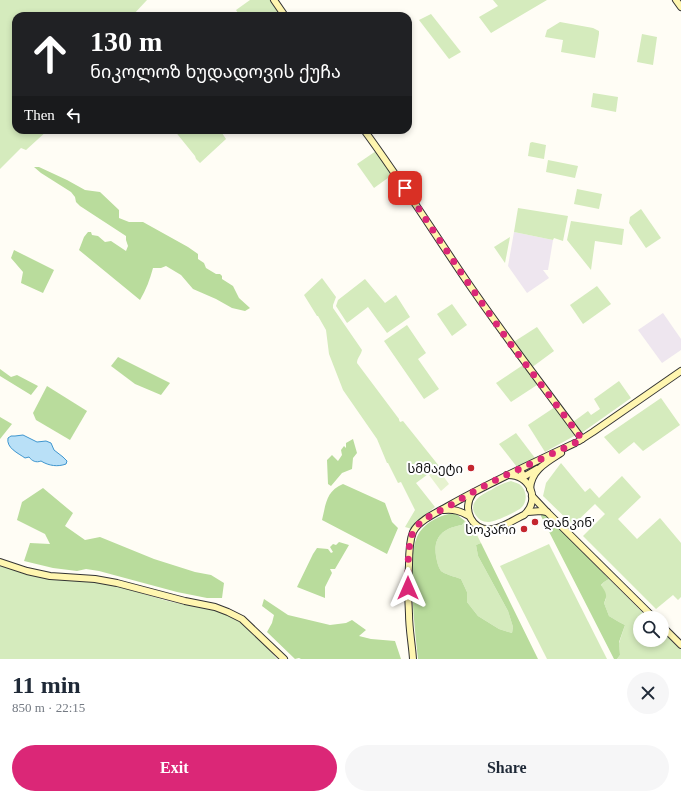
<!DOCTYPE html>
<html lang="en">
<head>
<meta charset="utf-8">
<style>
	:root { --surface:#fff; --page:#f6f6f7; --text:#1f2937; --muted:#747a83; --accent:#db2777 }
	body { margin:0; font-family:"Times New Roman","Noto Sans Georgian",serif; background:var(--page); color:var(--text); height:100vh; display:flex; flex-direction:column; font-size:15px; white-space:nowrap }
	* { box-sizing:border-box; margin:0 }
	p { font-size:13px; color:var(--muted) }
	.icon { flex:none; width:22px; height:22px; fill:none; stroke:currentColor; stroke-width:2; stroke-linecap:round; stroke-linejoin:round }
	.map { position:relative; height:659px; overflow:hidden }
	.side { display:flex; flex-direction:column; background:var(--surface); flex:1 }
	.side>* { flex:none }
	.hud { position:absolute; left:12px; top:12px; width:400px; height:122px; border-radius:12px; box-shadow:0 2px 6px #0003; background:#202124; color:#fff; overflow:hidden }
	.tools { position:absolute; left:633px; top:611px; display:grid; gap:8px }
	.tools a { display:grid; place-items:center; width:36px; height:36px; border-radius:50%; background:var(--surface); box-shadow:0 2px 6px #0003; font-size:20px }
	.pin { position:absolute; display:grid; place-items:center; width:34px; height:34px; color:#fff; margin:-17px; border-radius:8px; box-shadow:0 2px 6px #0006 }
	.me { position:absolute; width:44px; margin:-22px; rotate:0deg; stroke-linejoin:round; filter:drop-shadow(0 0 3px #0008) }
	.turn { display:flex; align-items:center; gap:14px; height:84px; padding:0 12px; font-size:18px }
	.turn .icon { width:52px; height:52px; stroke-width:2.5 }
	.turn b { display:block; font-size:28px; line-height:34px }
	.then { display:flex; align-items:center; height:38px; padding:0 12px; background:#0003; gap:8px; font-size:15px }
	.round { display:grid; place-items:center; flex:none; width:42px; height:42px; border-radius:21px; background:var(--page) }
	.headline { display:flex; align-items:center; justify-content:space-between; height:68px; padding:0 12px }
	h1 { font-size:24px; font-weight:600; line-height:30px }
	.button { display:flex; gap:8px; margin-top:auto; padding:8px 12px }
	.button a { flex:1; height:46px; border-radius:24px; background:var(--accent); color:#fff; font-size:16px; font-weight:600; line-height:46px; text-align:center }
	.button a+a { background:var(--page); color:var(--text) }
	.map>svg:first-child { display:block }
</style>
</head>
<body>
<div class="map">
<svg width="681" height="659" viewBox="0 0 681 659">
	<rect width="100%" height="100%" fill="#fffdf5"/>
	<g fill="#eee6ef">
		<path d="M514 232 553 240 548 270H543L549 278 527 293 508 266Z"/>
		<path d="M663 313 681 339V350L662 363 638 330Z"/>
	</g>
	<g fill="#d5ebbd">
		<path d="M0 0H147L132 16H16V130H48L26 150 21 148 0 169Z"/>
		<path d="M250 0H273L283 16H240L236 10Z"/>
		<path d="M493 0H547L491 33 479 17 498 6Z"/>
		<path d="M431 14 461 52 449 59 419 20Z"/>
		<path d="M560 22 593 28 599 31V34L595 58 561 52 563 40 545 37 547 30Z"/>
		<path d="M642 34 657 37 653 65 637 62Z"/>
		<path d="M593 93 618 97 616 112 591 107Z"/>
		<path d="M174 130H220L226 139 200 163 196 159 195 156Z"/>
		<path d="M532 142 546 145 544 159 528 156 530 143Z"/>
		<path d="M376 151 392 175 374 188 357 164Z"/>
		<path d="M548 160 578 166 575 178 546 172Z"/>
		<path d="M577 189 602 194 599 209 574 204Z"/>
		<path d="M518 208 568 216 563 241 554 238 553 240 514 232Z"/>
		<path d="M641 209 661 238 646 248 629 223 630 217Z"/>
		<path d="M571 221 624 229 622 245 595 241 591 270 567 240Z"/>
		<path d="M510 237 505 263 494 247Z"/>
		<path d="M322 278 336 297 333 305V308L362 350C361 355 357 358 357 363L399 419V420L400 422 403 421 439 466 416 483 435 507 423 517 412 529 405 527 415 510 401 482 398 483 388 463H387L377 439 343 390 329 354 326 330 318 316H317L304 295Z"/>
		<path d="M365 279 385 303 396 295 410 317 387 333 368 307 347 323 336 306 338 300Z"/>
		<path d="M597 286 611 304 583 324 570 305Z"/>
		<path d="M452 304 467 325 452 336 437 314Z"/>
		<path d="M407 325 426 353 418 359 439 389 424 399 384 341Z"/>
		<path d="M537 327 554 351 531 368 512 343Z"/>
		<path d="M523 365 537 385 511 402 496 383Z"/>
		<path d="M619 381 631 398 580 434 573 422 588 411 591 415 600 409 594 399Z"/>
		<path d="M661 398 680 425 643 451 634 442 619 454 604 437Z"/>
		<path d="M555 407 576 435 545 452 528 425Z"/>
		<path d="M516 433 535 458 517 467 499 444Z"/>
		<path d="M561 463 585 492 590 488 599 498 622 476 641 497 618 519 637 539 660 518 681 543V597L678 600 673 595 656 609 583 536 605 514 595 504 573 525 543 496 546 483Z"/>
		<path d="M511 481C513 482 517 483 519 484 527 489 528 502 521 508 516 512 493 523 488 522 482 522 478 519 475 514 468 502 482 494 491 490 497 486 503 483 511 481Z"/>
		<path d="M465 521 475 531 481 543 476 545 478 556 508 611 513 627 512 633 499 629 478 616 467 602V592L461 579C456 577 444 574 441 571 438 567 437 561 436 556 433 536 444 528 462 525Z"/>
		<path d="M549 544 606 657 607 659H547L500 566Z"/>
		<path d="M0 566C18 571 35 576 53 578 69 580 85 581 101 583 125 587 148 596 172 602 194 607 216 608 236 619 252 629 265 645 277 659H0Z"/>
		<path d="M609 579 648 618H640V640H662V631L681 650V659H617L620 655 619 643 625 625 619 622 609 616 604 603 606 599 601 586 604 582Z"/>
	</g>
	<g fill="#b9dc9c">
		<path d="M34 167H39L67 180 85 190 100 192 119 210V218L129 222H143L188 247 198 254V259L204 263 206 268 216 274H220L222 276V279L233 286 239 298 250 308 245 311 232 308 216 299 193 289 181 275 166 266 161 268H153C150 279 146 290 140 300L79 250 84 237 88 232H91L92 235 98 236 105 242 111 241 126 251 128 246 126 240V236L80 206 76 202 75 197 71 192 41 173Z"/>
		<path d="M14 250 54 270 43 293 21 283 23 272 11 258Z"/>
		<path d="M118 357 170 383 161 395 135 384 111 366Z"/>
		<path d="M0 369 11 377 17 375 38 386 31 395 0 376Z"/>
		<path d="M47 386 87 411 70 440 36 420 33 413Z"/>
		<path d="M0 417 12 424 0 439Z"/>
		<path d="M353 439 357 453 353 458 352 469 342 473 331 486 328 484 327 460 332 455 338 461 342 455 341 450 344 446 346 448V443Z"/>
		<path d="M343 484 385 503 392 522 398 528 387 554 322 520C326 504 326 491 343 484Z"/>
		<path d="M43 488 73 513 65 526 85 540 100 537 154 559 195 572 211 575 224 583 222 598H207L177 592 99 571 86 569 77 571 53 568 24 561 30 543 50 544 45 534 17 520 22 502Z"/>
		<path d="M455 513 465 521 462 525C444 528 433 536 436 556 437 561 438 567 441 571 444 574 456 577 461 579L467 592V602L478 616 499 629 512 633 513 627 508 611 478 556 476 545 481 543 538 659H418C415 631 412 604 412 576 412 563 412 549 417 537 423 523 441 514 455 513Z"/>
		<path d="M541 514 546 515 609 579 604 582 601 585C606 593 608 595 604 603L609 616 619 622 625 625 619 642 620 655 617 659H614L541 516Z"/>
		<path d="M339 542 349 545 335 569H330L332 573 325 587V598L297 587 313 554 317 548 328 549 331 553 333 552 330 547 333 544 336 545Z"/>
		<path d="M264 599 288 615 330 625 346 623 352 620 366 630 359 636 371 639 395 641 401 659H301L299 658 295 659 267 632 272 623 274 615 262 606Z"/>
	</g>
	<path fill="#e6f2cf" d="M438 469 449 484 441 491 429 475Z"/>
	<path fill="#b9e0f7" stroke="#3f96cf" d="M15 436 23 435 37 442 46 441 51 443 54 450 63 457 67 461 66 464C58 467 49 466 41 461 36 463 32 461 29 457L25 458C18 453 6 448 8 438L11 436Z"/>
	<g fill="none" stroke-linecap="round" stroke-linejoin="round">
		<defs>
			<g id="secondary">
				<path d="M274 0 285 16"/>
				<path d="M676 0 681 7"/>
				<path d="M364 130C400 179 432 230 466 280 503 334 543 386 582 439"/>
				<path d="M579 441 593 432 681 371"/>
				<path d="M521 471 522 474 525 476 537 469"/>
				<path d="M530 489C531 470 547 462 561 453"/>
				<path d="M473 493C461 509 472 532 493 529 504 527 515 519 524 515 541 500 530 474 507 475"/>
				<path d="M532 496 547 512 654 618"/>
				<path d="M444 510C454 509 460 511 469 516"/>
				<path d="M528 512 541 511 547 512"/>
				<path d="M0 562 27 571 50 576 95 579 117 583 185 601 215 607 228 612 242 619 284 659"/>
				<path d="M662 626 681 645"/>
				<path d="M413 659C412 644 409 629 409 614 408 597 408 581 409 565 409 554 409 542 413 532 419 520 438 512 450 505 491 482 532 463 575 443"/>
			</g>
		</defs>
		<use href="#secondary" stroke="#333" stroke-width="8"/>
		<use href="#secondary" stroke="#fff6b0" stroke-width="6"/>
	</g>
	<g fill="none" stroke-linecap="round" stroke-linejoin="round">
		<path stroke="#db2777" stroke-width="7" stroke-dasharray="0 12.6" d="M405 188 466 280 509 342 582 439 575 443C550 455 525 466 500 478 483 486 466 496 449 506 438 512 422 518 414 530 407 543 408 572 408 588"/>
	</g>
	<g fill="#c4262e" stroke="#fff" stroke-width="1.5">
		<circle cx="471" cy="468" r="4"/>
		<circle cx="535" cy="522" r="4"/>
		<circle cx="524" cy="529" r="4"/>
	</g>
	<g text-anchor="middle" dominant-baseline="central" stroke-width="4" stroke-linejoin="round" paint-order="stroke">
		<g font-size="13" fill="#111" stroke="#fff" text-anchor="end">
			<text x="463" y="468">სმმაეტი</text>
			<text x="543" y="522" text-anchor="start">დანკინ'</text>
			<text x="516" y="529">სოკარი</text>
		</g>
	</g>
</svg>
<div class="tools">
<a><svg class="icon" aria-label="search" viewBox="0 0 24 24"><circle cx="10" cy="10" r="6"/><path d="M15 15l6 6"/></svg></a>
</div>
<div class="pin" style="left:405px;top:188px;background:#d93025"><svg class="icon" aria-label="arrive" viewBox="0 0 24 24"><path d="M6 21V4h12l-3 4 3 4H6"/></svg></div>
<svg class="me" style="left:408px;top:588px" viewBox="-20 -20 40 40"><path d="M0-17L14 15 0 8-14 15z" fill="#db2777" stroke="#fff" stroke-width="4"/></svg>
<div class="hud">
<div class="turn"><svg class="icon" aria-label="ahead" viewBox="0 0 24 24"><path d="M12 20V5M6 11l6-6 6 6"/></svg><div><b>130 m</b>ნიკოლოზ ხუდადოვის ქუჩა</div></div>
<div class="then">Then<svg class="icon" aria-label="left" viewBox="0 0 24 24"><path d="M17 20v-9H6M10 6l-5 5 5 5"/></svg></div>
</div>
</div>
<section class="side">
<div class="headline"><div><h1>11 min</h1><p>850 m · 22:15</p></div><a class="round"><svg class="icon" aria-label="close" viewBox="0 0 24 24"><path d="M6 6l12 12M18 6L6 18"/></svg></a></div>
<div class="button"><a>Exit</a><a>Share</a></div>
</section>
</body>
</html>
